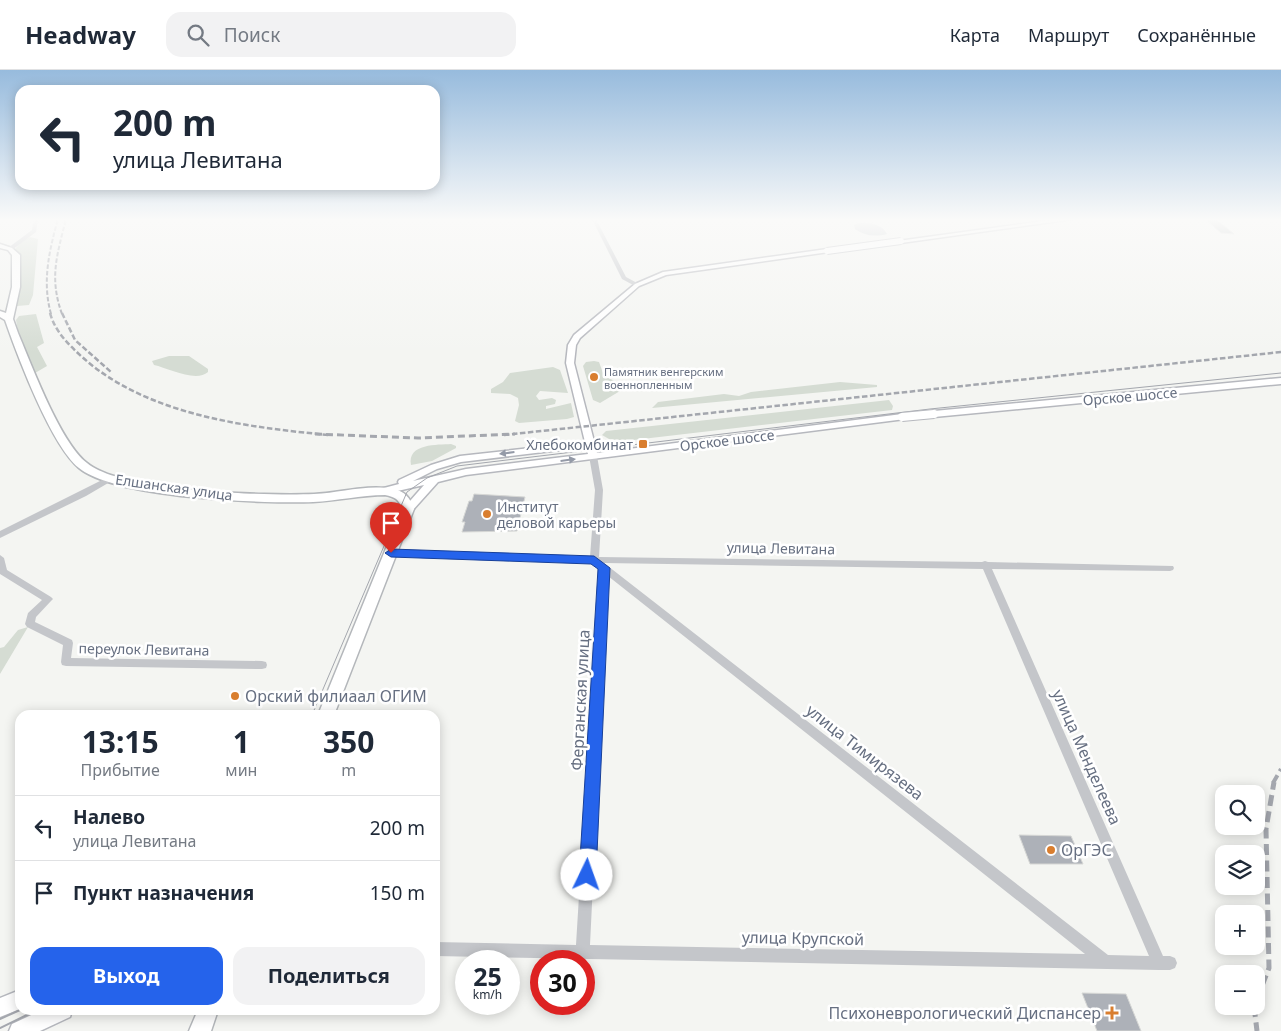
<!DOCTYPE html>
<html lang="ru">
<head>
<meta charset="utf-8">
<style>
	:root { --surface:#fff; --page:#f2f2f3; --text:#1f2937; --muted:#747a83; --line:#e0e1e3; --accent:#2563eb }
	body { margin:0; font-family:"Noto Sans",sans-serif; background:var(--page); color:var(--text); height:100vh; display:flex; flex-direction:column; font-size:19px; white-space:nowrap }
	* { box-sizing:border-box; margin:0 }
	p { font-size:16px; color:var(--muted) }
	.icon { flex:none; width:28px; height:28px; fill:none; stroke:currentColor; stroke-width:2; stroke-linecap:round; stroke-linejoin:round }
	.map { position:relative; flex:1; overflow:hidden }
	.sheet { position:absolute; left:15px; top:640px; width:425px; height:305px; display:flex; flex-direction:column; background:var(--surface); border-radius:15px; box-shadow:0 2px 12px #0003 }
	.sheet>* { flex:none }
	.guide { position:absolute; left:15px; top:15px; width:425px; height:105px; border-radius:15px; box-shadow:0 2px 12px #0003; background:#fff; color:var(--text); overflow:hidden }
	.tools { position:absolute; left:1215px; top:715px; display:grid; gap:10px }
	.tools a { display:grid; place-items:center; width:50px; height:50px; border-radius:10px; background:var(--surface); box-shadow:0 2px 12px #0003; font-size:25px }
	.speed { position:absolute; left:455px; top:880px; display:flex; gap:10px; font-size:25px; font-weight:700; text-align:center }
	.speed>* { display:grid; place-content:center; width:65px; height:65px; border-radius:50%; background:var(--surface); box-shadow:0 2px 12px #0003; line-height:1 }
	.speed small { font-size:12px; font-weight:400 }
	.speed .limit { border:8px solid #d22; background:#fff; color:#111 }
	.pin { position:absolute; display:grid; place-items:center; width:42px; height:42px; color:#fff; margin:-51px -21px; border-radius:50% 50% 50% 0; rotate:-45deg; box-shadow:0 0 5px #0007 }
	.pin .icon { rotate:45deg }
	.me { position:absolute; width:55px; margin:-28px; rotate:3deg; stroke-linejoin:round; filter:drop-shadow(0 0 4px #0008) }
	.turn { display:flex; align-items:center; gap:18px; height:105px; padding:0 15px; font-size:22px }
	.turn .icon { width:65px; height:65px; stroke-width:2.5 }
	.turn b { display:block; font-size:35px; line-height:42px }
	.eta { display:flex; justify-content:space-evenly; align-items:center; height:85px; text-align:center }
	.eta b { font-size:30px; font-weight:700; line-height:35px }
	.primary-button { display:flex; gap:10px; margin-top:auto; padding:10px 15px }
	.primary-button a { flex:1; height:58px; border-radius:15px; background:var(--accent); color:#fff; font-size:20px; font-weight:700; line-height:58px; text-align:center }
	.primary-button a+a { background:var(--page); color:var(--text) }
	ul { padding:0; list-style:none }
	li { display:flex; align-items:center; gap:15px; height:65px; padding:0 15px; border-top:1px solid var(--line) }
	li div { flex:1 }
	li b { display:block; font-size:19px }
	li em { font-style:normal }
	header { display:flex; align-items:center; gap:30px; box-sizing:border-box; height:70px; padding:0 25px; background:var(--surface); border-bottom:1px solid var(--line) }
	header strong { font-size:24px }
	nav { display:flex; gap:28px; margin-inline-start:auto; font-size:18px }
	.search { width:350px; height:45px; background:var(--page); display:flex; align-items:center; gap:12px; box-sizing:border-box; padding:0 18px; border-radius:15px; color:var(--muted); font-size:19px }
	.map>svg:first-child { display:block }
</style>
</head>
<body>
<header>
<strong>Headway</strong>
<div class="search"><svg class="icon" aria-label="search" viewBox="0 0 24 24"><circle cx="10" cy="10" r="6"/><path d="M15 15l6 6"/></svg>Поиск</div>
<nav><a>Карта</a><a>Маршрут</a><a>Сохранённые</a></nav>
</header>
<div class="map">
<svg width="1281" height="961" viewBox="0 0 1281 961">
	<rect width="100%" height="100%" fill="#f4f5f2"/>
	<g fill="#d5dcd3">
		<path d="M30 167 38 169 33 225 29 235 17 236 21 201 20 184 15 179 23 170Z"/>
		<path d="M36 244 44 273 37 277 47 296 35 303 21 277 16 250 19 246Z"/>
		<path d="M169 286H189L208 299V302C196 313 168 298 154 295L152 291Z"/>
		<path d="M594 291 599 292 604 306 617 312 620 321 600 333 593 330 583 296 586 292Z"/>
		<path d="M553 297 560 300 568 323 540 321 536 326 539 330 552 328 556 330 555 334 546 336V339L571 333 574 347 567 349 519 353 515 351 519 335 518 328 510 324 491 323V319L503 312 510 303Z"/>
		<path d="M840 312 877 315V317L652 338 658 332 724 324 739 326 751 322Z"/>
		<path d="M889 330 893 336 892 340 625 371 609 369 602 365 606 361Z"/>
		<path d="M451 374 456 376V378L432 391 411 395C407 373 438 375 451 374Z"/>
		<path d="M28 557 0 604V578L4 577 18 560Z"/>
	</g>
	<path fill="#bfc5cc" d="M860 153C871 153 882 154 887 164 875 167 865 166 855 159L854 155Z"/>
	<g fill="#adb1b8" stroke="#d6d7d5">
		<path d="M1205 149H1216L1234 164 1221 163Z"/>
		<path d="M474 424 525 427 517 461 462 462 465 452H462L469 431H472Z"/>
		<path d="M1019 765 1071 766 1083 794H1030Z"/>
		<path d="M1082 923 1126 924 1141 961H1097Z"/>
	</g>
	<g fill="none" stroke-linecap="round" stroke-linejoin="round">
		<defs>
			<g id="secondary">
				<path d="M1058 149H1074L901 173 898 171Z"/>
				<path d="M827 179 830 181 829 182 666 205 639 216 613 239 580 268 576 275 574 293 597 383 902 344 905 345V349L466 405 438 412 412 441 408 442 403 439 424 415 384 424 379 421 380 419 399 414 398 412 399 410 431 395 460 386 585 372 566 293 568 275 574 265 635 214 663 202ZM586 377 588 384 466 399 413 411 437 399 461 392Z"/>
				<path d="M1281 308V314L934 347 930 344 934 341Z"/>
				<path d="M20 920V939L0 947V928Z"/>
				<path d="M42 940H72L70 947 40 961H9L12 954Z"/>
			</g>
			<g id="primary">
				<path d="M0 174 12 178 20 185V217L13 249 18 263C32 296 60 372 87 393 121 422 268 426 314 424 340 423 367 414 393 419 405 421 410 428 414 439L334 645H318L402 439C399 429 395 427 385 425 361 425 337 431 313 432 265 434 115 428 79 398 51 375 18 287 5 250L0 247V241L6 243 12 217V185L8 180 0 178Z"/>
				<path d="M198 940H218L211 961H189Z"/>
			</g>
		</defs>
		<use href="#secondary" stroke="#b6b8be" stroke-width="3"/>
		<use href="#primary" stroke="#b4b7bb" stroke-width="3"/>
		<g fill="#c4c6ca" fill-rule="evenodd">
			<path d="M34 149H38L36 162 12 180H8V178L32 160Z"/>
			<path d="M592 149H596L626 207 639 214V216H635L622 209Z"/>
			<path d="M590 384H593L597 386 603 420 599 487 982 492 985 491 988 492 1173 496 1174 498 1173 500 1170 501 992 499 1163 886H1170L1175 888 1177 893 1175 898 1170 900H1159L435 886V872L576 875 599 499 592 493 391 486 387 483 391 480 590 487 595 420 589 386ZM604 493 983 499 1149 886 1108 885ZM608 506 1085 884 590 875Z"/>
			<path d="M108 407H114L115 409 86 426 0 468V461Z"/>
			<path d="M0 485 4 488 7 500 51 527 53 529 51 531 36 547 35 552 72 570 73 573 71 588 262 591 266 592 267 595 266 598 262 599 66 596 62 595 61 592 63 575 27 557 25 554 28 543 42 530 0 504Z"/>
		</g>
		<use href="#secondary" fill="#fff" fill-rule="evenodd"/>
		<use href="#primary" fill="#fff" fill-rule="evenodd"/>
		<path stroke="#a4a7ae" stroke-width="1" d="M312 645 407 422 427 408 457 396 930 339 1281 303"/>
		<g stroke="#a4a7ae" stroke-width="2">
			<path d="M0 949 20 940"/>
			<path d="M0 958 37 940"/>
		</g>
		<g stroke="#a4a7ae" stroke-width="2" stroke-dasharray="4.5 2" stroke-linecap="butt">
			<path d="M51 244C42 212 49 181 58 149"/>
			<path d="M62 244C49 208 57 185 66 149"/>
		</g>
		<g stroke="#a4a7ae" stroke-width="2.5" stroke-dasharray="5.5 2.5" stroke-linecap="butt">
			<path d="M50 243C55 261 67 273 81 286 146 345 245 357 329 365"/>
			<path d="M62 243 75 270 111 302"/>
			<path d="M504 365 1281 282"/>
		</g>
		<path stroke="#a4a7ae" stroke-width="3" stroke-dasharray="7 4" stroke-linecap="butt" d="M315 364 418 368 515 364"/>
		<path stroke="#a4a7ae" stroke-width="4" stroke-dasharray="9 4.5" stroke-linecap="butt" d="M1273 713 1281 699"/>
		<g stroke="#a4a7ae" stroke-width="5" stroke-dasharray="11 5.5" stroke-linecap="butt">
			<path d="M1256 931 1269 898 1266 759 1274 712"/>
			<path d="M1254 936 1257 961"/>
		</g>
		<defs>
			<path id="secondary-bridge-far1" d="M827 181 901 171"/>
			<path id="secondary-bridge" d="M902 347 934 344"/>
		</defs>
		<use href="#secondary-bridge-far1" stroke="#b6b8be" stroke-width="8" stroke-linecap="butt"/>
		<use href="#secondary-bridge" stroke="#b6b8be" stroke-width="10" stroke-linecap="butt"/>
		<use href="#secondary-bridge-far1" stroke="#fff" stroke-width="6"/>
		<use href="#secondary-bridge" stroke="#fff" stroke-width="8"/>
	</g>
	<defs><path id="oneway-solid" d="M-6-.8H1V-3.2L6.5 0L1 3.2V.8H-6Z" transform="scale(1.25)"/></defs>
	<g fill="#949aa7">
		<use href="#oneway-solid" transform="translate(507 383) rotate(173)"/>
		<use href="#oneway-solid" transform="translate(568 390) rotate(-7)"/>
	</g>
	<linearGradient id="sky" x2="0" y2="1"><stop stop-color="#97bbdd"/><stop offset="0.53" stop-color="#fafaf9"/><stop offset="1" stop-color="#fafaf9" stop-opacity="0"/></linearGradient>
	<rect width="1281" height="283" fill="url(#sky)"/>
	<path fill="#2563eb" stroke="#184099" d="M391 479 594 486 610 498 596 805 593 811 587 813 581 811 579 805 598 499 591 494 391 487 385 483Z"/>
	<g fill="#d97e2f" stroke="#fff" stroke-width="2">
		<circle cx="594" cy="307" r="5"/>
		<rect x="638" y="369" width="10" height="10" rx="2.5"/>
		<circle cx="487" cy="444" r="5"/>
		<circle cx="235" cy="626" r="5"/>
		<circle cx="1051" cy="780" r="5"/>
		<path d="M1109.5 935.5h5v5h5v5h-5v5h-5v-5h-5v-5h5z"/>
	</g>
	<g text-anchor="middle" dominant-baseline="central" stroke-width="5" stroke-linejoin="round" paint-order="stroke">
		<g font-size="11" fill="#666f81" stroke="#fff" text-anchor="start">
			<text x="604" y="301">Памятник венгерским<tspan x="604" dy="13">военнопленным</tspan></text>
		</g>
		<g font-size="14" fill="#666f81" stroke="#fff">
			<text transform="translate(1130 326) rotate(-5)">Орское шоссе</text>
			<text transform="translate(727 370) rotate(-7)">Орское шоссе</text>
			<text transform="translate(174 417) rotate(8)">Елшанская улица</text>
			<text transform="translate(781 478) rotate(1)">улица Левитана</text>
			<text transform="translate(144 579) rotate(1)">переулок Левитана</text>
		</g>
		<g font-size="14" fill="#666f81" stroke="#fff" text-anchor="end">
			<text x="633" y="374">Хлебокомбинат</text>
			<text x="497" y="436" text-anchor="start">Институт<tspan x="497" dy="16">деловой карьеры</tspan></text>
		</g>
		<g font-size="16" fill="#666f81" stroke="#fff" text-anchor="start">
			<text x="245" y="626">Орский филиаал ОГИМ</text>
			<text x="1061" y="780">ОрГЭС</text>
			<text x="1101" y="943" text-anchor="end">Психоневрологический Диспансер</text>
		</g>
		<g font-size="16" fill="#666f81" stroke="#fff">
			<text transform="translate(580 630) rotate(-87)">Ферганская улица</text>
			<text transform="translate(865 682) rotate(38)">улица Тимирязева</text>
			<text transform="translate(1087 687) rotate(66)">улица Менделеева</text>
			<text transform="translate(803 868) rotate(1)">улица Крупской</text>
		</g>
	</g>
</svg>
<div class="tools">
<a><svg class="icon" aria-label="search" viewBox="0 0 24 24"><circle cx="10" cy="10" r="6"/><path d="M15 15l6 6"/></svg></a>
<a><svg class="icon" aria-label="layers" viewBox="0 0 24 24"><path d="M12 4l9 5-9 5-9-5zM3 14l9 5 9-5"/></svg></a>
<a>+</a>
<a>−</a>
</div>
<div class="speed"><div>25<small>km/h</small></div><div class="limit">30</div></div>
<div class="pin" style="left:391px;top:483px;background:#d93025"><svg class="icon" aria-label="arrive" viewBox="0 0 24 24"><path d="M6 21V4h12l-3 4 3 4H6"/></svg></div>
<svg class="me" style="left:587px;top:805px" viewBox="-20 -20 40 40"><circle r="19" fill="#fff"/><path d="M0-13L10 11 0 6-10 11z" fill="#2563eb"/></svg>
<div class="guide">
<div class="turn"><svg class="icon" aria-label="left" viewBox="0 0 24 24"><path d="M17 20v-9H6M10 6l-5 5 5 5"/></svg><div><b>200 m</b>улица Левитана</div></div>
</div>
<section class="sheet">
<div class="eta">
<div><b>13:15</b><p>Прибытие</p></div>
<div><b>1</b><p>мин</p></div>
<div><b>350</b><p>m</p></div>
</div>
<ul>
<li><svg class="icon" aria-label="left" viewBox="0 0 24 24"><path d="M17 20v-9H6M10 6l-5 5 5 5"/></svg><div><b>Налево</b><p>улица Левитана</p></div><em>200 m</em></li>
<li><svg class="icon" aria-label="arrive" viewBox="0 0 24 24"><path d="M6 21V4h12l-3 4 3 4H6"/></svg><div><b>Пункт назначения</b></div><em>150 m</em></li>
</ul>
<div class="primary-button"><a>Выход</a><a>Поделиться</a></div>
</section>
</div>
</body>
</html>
